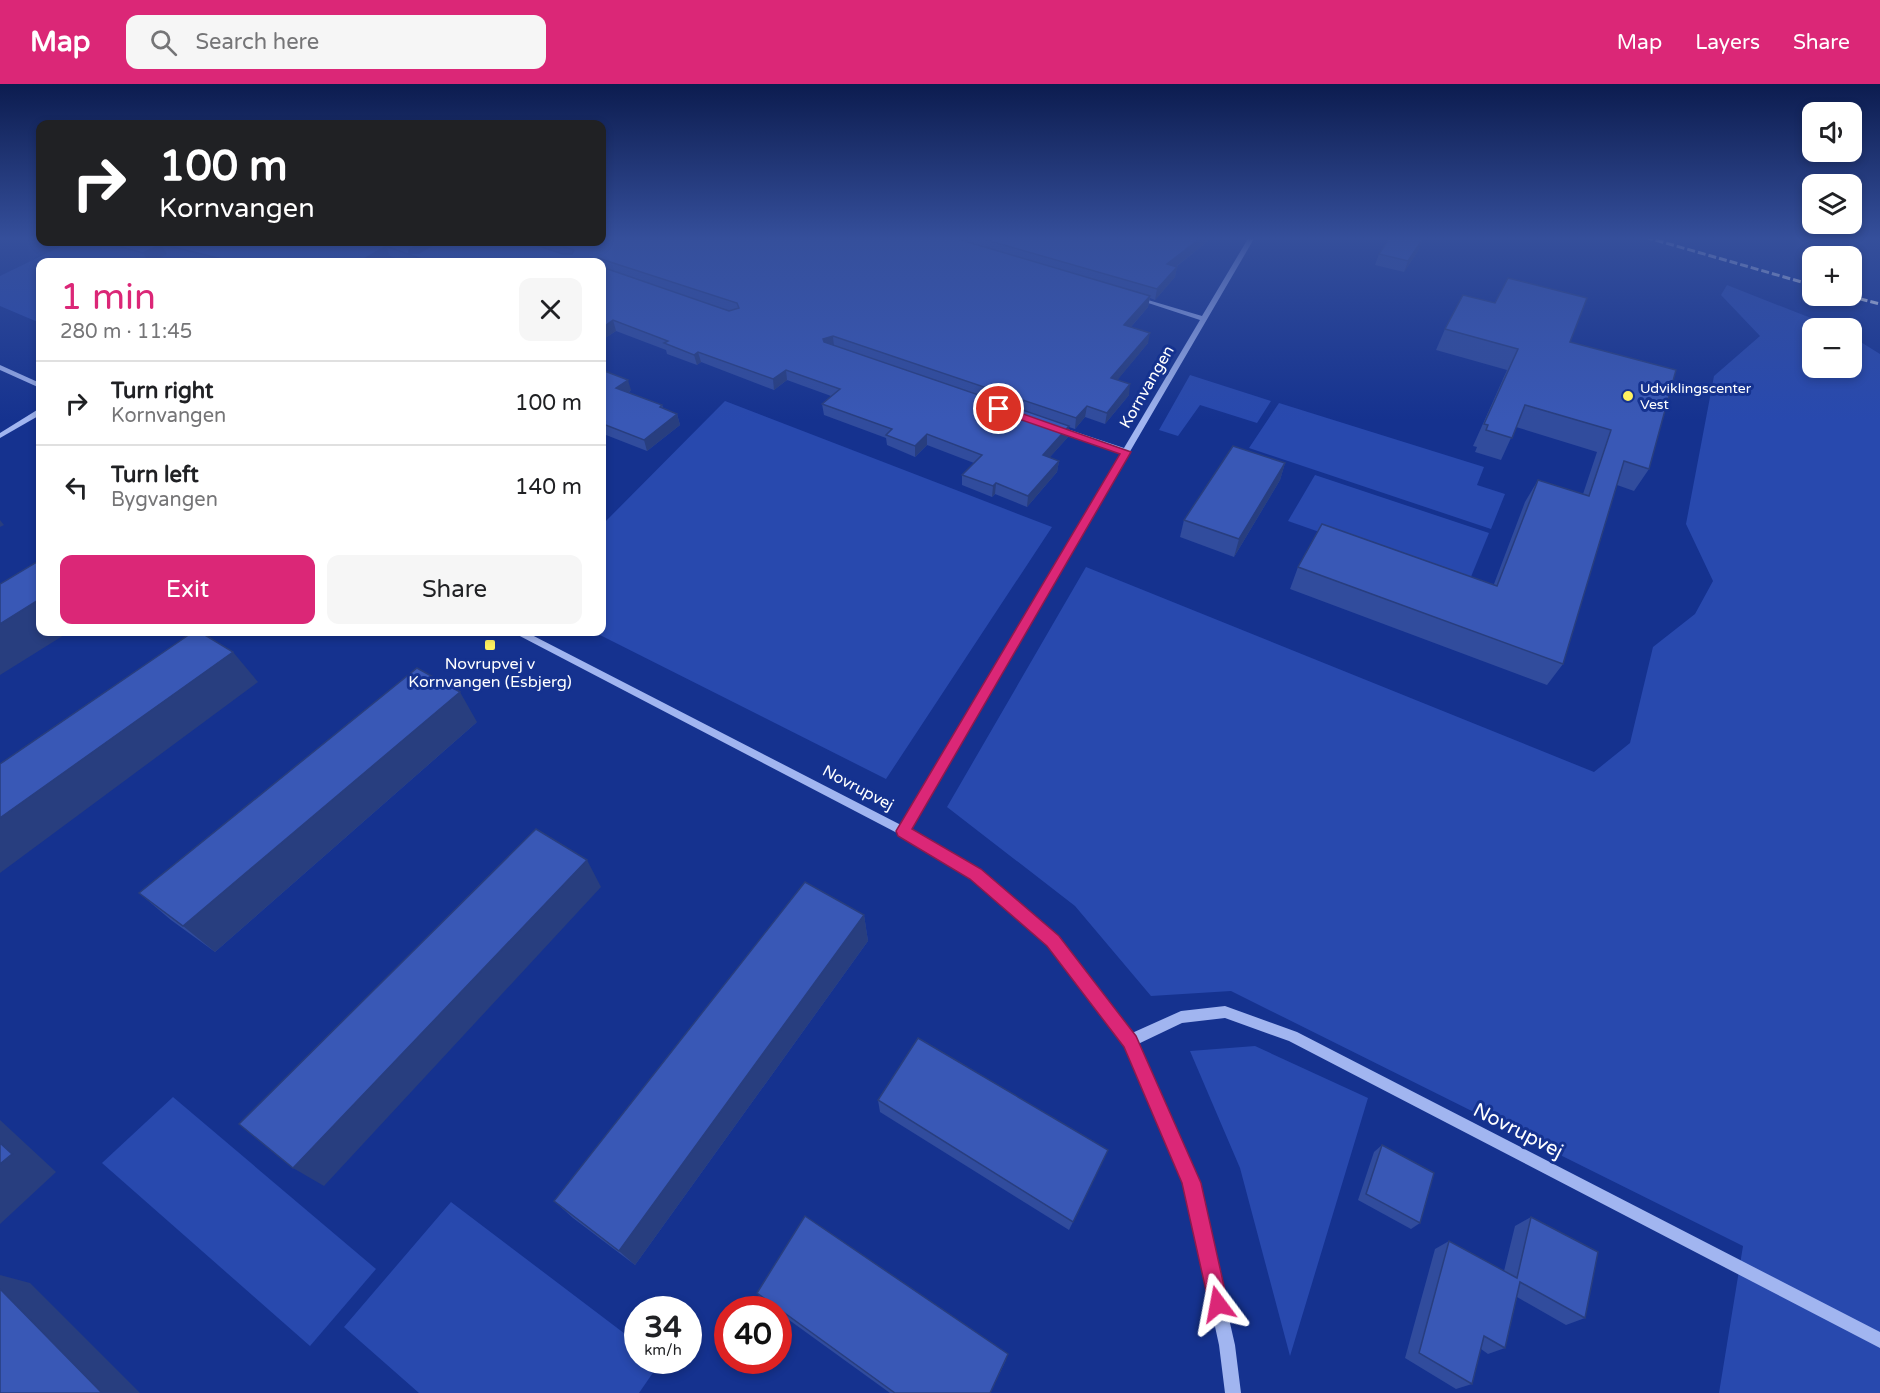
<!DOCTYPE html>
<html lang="en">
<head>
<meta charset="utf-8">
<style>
	:root { --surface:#fff; --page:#f6f6f6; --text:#202124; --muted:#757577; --line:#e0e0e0; --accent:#db2777 }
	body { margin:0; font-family:"Varela Round",sans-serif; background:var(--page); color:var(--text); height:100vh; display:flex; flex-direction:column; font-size:22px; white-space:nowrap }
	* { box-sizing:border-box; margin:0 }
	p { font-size:20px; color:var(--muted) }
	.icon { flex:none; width:33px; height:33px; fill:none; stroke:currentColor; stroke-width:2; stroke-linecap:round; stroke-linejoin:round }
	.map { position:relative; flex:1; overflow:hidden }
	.drawer { position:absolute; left:36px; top:174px; width:570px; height:378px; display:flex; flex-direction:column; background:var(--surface); border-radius:12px; box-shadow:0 3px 9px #0003 }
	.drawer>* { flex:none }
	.hud { position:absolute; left:36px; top:36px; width:570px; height:126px; border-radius:12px; box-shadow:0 3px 9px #0003; background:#202124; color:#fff; overflow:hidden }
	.controls { position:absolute; left:1802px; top:18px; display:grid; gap:12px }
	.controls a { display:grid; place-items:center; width:60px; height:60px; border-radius:12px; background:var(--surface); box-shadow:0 3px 9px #0003; font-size:30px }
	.speed { position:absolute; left:624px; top:1212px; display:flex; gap:12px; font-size:30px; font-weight:700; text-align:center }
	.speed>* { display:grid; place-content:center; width:78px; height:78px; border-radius:50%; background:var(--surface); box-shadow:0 3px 9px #0003; line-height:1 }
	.speed small { font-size:15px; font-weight:400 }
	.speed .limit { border:9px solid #d22; background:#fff; color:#111 }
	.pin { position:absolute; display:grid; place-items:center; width:51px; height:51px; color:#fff; margin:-26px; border:3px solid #fff; border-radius:50%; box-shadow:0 2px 6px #0007 }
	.me { position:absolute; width:66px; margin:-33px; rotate:347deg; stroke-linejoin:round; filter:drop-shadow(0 0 4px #0008) }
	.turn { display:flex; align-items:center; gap:21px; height:126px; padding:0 24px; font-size:27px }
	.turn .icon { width:78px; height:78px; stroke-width:2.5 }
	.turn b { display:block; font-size:42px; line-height:51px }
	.round { display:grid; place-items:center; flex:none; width:63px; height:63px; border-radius:12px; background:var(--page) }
	.headline { display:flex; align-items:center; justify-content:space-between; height:102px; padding:0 24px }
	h1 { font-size:36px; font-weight:600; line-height:45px; color:var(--accent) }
	.cta { display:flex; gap:12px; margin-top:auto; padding:12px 24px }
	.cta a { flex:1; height:69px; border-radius:12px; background:var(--accent); color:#fff; font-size:24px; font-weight:600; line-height:69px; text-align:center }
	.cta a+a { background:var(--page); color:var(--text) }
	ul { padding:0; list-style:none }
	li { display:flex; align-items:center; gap:18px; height:84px; padding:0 24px; border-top:2px solid var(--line) }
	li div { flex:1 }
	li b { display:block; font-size:22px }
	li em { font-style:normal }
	header { display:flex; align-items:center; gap:36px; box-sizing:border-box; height:84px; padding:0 30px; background:var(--accent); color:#fff }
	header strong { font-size:28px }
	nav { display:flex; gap:33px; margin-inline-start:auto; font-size:21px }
	.search { width:420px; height:54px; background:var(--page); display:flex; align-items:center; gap:15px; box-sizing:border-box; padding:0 21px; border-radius:12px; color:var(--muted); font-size:22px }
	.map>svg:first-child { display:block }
</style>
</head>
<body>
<header>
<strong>Map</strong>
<div class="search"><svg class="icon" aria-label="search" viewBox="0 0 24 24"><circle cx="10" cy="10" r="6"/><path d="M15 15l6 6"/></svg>Search here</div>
<nav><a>Map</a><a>Layers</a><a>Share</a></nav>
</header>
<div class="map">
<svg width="1880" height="1309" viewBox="0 0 1880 1309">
	<rect width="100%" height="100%" fill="#15328f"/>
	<g fill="#2849ae">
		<path d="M70 158H307L271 178H40V239L0 222V192Z"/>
		<path d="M1727 201 1836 244H1812V284H1851V252L1880 270V1309H1719L1743 1162 1231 907 1151 912 1075 822 947 723 1086 483 1594 688 1630 659 1653 563 1695 530 1713 497 1686 440 1714 292 1760 252 1721 211Z"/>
		<path d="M1190 291 1271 317 1257 339 1200 321 1178 352 1159 346Z"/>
		<path d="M725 317 1052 443 886 695 594 548H602V441Z"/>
		<path d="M1279 319 1484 383 1477 401 1505 410 1491 445 1249 364Z"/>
		<path d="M1315 391 1489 449 1468 500 1288 437Z"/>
		<path d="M1255 962 1368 1014 1290 1272 1240 1084 1190 967Z"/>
		<path d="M173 1013 376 1185 310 1262 102 1079Z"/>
		<path d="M451 1118 637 1259 638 1276 661 1277 639 1309H419L344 1243Z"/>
	</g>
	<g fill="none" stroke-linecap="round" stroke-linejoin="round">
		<g fill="#a1b5f0" fill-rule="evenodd">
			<path d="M1249 153H1255L910 745 979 786 1057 853 1132 949 1181 927 1225 922 1297 948 1880 1248V1264L1289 957 1225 934 1182 939 1138 960 1198 1099 1235 1261 1241 1309H1225L1219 1261 1184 1099 1125 961 1049 861 971 794 899 750 516 550 514 548H526L901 741 1121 369 1051 344 1052 342H1058L1124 364 1200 236 1133 214 1138 213 1202 232Z"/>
			<path d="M0 281 40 299V304L0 286Z"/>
			<path d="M37 326H40V331L0 354V349Z"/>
		</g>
		<g stroke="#fff" stroke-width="3" stroke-dasharray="8 3" stroke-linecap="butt">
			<path d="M1645 153 1812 201"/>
			<path d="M1849 212 1880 220"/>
		</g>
	</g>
	<g fill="#314c9d" fill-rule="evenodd">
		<path d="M602 153H1213L1176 183H1177L1175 193 1155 216 1150 214 1148 223 1131 243 1148 259 1117 296 1129 311 1105 340 1085 333 1075 345 1069 343 1068 353 1049 374 1059 377 1057 388 1027 423 995 410 992 413 962 401V391L974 379 927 361 915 373 887 361 886 354 824 331 822 320 831 312 787 296 774 306 701 278 697 281 667 270 666 266 616 247 602 256V178H406L390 172 380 178H200L167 170 152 178H147L84 160 82 158H602ZM694 215 730 227H729Z"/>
		<path d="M1418 167 1404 188 1375 181 1379 170Z"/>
		<path d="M1445 245 1570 258 1649 385 1634 407 1617 401 1563 580 1547 601 1290 505 1298 483 1494 500 1525 418 1538 396 1583 410 1597 368 1516 343 1501 376 1475 368 1477 363 1473 362 1507 286 1436 266Z"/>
		<path d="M602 286 631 306 628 309 662 321 663 324 677 330 680 341 647 367 606 351 605 348 602 346Z"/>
		<path d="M1285 379 1280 396 1234 473 1180 453 1184 436Z"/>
		<path d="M477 638 215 868 171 836 139 809Z"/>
		<path d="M864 831 868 857 635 1181 573 1134 554 1117Z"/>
		<path d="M878 1016 1108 1066 1069 1146 880 1028Z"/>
		<path d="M1382 1061 1420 1139 1411 1145 1358 1116 1374 1068Z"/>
		<path d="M1531 1133 1585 1234 1566 1241 1517 1213 1505 1264 1488 1270 1481 1265 1472 1300 1456 1305 1405 1274 1435 1165 1449 1157 1504 1187 1515 1142Z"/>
		<path d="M757 1209 1006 1276 990 1309H890L778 1228V1226H776L762 1216Z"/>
	</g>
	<g fill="#283e7f">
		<path d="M1202 153H1213L1165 191 1167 180Z"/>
		<path d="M1422 156 1418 167 1404 188 1408 177Z"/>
		<path d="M422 158H443L417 174 409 169V166Z"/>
		<path d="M161 160 167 170 152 178H149L143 169Z"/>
		<path d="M386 162 390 172 380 178H359Z"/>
		<path d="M1177 183 1175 193 1155 216 1157 205Z"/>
		<path d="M1150 212 1148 223 1123 252 1124 241Z"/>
		<path d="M613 236 616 247 602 256V244Z"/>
		<path d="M1150 249 1148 259 1110 305 1111 294Z"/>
		<path d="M833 252 834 263 824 266 823 255Z"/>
		<path d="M698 268 701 278 697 281 694 271Z"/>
		<path d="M786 286 787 296 774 306 773 295Z"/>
		<path d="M628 296 631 306 620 315 616 304Z"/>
		<path d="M1130 300 1129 311 1105 340 1107 329Z"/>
		<path d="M1087 322 1085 333 1075 345 1076 334Z"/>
		<path d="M677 330 680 341 647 367 644 356Z"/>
		<path d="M1069 342 1068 353 1042 382 1043 371Z"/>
		<path d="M927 350V361L915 373V362Z"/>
		<path d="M1059 377 1057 388 1027 423 1028 412Z"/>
		<path d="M1285 379 1280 396 1234 473 1239 455Z"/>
		<path d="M996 399 995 410 992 413 993 402Z"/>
		<path d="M0 436 4 441 0 443Z"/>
		<path d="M40 515V548H69L0 591V540Z"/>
		<path d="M233 568 258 598 0 789V734Z"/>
		<path d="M460 608 477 638 215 868 183 842Z"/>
		<path d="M587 776 601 803 324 1102 293 1084Z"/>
		<path d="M864 831 868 857 635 1181 619 1167Z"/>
		<path d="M0 1036 56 1088 0 1140Z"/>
		<path d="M0 1191 30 1199 140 1309H102L0 1205Z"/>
	</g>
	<g fill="#3958b6" stroke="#283e7f" stroke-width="1.5">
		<path d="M602 153H951L1150 212 1124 241 1150 249 1111 294 1130 300 1107 329 1087 322 1076 334 833 252 823 255 824 258 1069 342 1043 371 1059 377 1028 412 996 399 993 402 962 391 982 371 927 350 915 362 886 351 892 345 822 320 840 305 786 286 773 295 698 268 694 271 664 259 668 257 613 236 602 244V183L729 227 739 224 737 219 598 174V178H430L386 162 359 178H234L161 160 143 169 104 158H422L409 166V169H419L438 158H527L563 170H572L574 166 548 158H602Z"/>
		<path d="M976 153H1202L1167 180 1177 183 1157 205Z"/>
		<path d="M1390 153H1412L1422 156 1408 177 1379 170Z"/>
		<path d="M1508 194 1587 214 1570 258 1676 286 1649 385 1624 377 1563 580 1298 483 1322 440 1497 502 1538 396 1589 412 1611 346 1525 321 1512 354 1486 346 1488 341 1484 340 1518 265 1445 245 1463 211 1495 219Z"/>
		<path d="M602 286 628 296 616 304 662 321 660 323 677 330 644 356 603 340 605 338 602 337Z"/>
		<path d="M1233 362 1285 379 1239 455 1184 436Z"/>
		<path d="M40 476V515L0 540V500Z"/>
		<path d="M193 548H200L233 568 0 734V680Z"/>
		<path d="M417 584 460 608 183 842 139 809Z"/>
		<path d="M536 745 587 776 293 1084 239 1040Z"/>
		<path d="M805 798 864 831 619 1167 554 1117Z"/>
		<path d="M918 954 1108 1066 1073 1138 878 1016Z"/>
		<path d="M0 1059 12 1070 0 1080Z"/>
		<path d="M1382 1061 1434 1089 1420 1139 1366 1110Z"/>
		<path d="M805 1132 1008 1270 990 1309H895L757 1209Z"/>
		<path d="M1531 1133 1598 1168 1585 1234 1520 1198 1505 1264 1484 1252 1472 1300 1419 1269 1449 1157 1517 1194Z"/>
		<path d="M0 1205 102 1309H0Z"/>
	</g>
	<linearGradient id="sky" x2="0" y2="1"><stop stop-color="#0c1c4f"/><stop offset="0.46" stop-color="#354f9b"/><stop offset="1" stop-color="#354f9b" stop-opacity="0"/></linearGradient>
	<rect width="1880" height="336" fill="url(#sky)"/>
	<path fill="#db2777" stroke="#8e194d" stroke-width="1.5" d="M996 323H1003L1131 368 912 745 981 785 1059 852 1136 952 1201 1099 1228 1220 1225 1227 1218 1230 1212 1227 1209 1220 1182 1099 1124 963 1047 862 970 795 898 752 896 747 1120 370 996 327Z"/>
	<g fill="#fff160" stroke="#15328f" stroke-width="2">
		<circle cx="1628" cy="312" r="6"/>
		<rect x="484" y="555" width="12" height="12" rx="3"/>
	</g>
	<g text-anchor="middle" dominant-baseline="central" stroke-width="6" stroke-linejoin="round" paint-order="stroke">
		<g font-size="14" fill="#fff" stroke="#15328f" text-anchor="start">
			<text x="1640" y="304">Udviklingscenter<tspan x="1640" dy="16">Vest</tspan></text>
		</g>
		<g font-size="16" fill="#fff" stroke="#15328f">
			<text transform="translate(1147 303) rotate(-60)">Kornvangen</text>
			<text transform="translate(858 704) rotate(28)">Novrupvej</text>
		</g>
		<g font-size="16" fill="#fff" stroke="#15328f">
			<text x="490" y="580">Novrupvej v<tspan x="490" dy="18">Kornvangen (Esbjerg)</tspan></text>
		</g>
		<g font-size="20" fill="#fff" stroke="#15328f">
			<text transform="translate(1518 1047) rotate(27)">Novrupvej</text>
		</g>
	</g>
</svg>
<div class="controls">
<a><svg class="icon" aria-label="sound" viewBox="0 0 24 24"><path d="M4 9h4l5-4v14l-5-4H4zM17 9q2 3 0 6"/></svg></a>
<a><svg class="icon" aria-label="layers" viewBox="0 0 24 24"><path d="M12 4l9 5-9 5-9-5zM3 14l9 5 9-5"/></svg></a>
<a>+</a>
<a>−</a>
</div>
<div class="speed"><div>34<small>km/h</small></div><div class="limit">40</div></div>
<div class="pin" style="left:999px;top:325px;background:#d93025"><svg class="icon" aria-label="arrive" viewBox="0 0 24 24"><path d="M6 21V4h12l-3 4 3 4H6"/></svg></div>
<svg class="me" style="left:1218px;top:1220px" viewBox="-20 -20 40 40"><path d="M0-17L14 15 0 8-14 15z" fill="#db2777" stroke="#fff" stroke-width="4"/></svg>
<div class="hud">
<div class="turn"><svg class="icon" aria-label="right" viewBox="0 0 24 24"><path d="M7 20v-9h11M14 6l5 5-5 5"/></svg><div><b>100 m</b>Kornvangen</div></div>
</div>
<section class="drawer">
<div class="headline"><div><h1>1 min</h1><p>280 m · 11:45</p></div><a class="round"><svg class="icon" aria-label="close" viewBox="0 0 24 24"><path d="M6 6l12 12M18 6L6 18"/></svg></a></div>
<ul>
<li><svg class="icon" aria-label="right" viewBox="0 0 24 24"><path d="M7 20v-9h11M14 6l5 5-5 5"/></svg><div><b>Turn right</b><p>Kornvangen</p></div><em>100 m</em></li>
<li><svg class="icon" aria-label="left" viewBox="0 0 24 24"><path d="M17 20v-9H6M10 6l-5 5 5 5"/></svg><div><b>Turn left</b><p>Bygvangen</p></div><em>140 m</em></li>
</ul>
<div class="cta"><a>Exit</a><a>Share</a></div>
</section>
</div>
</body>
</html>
